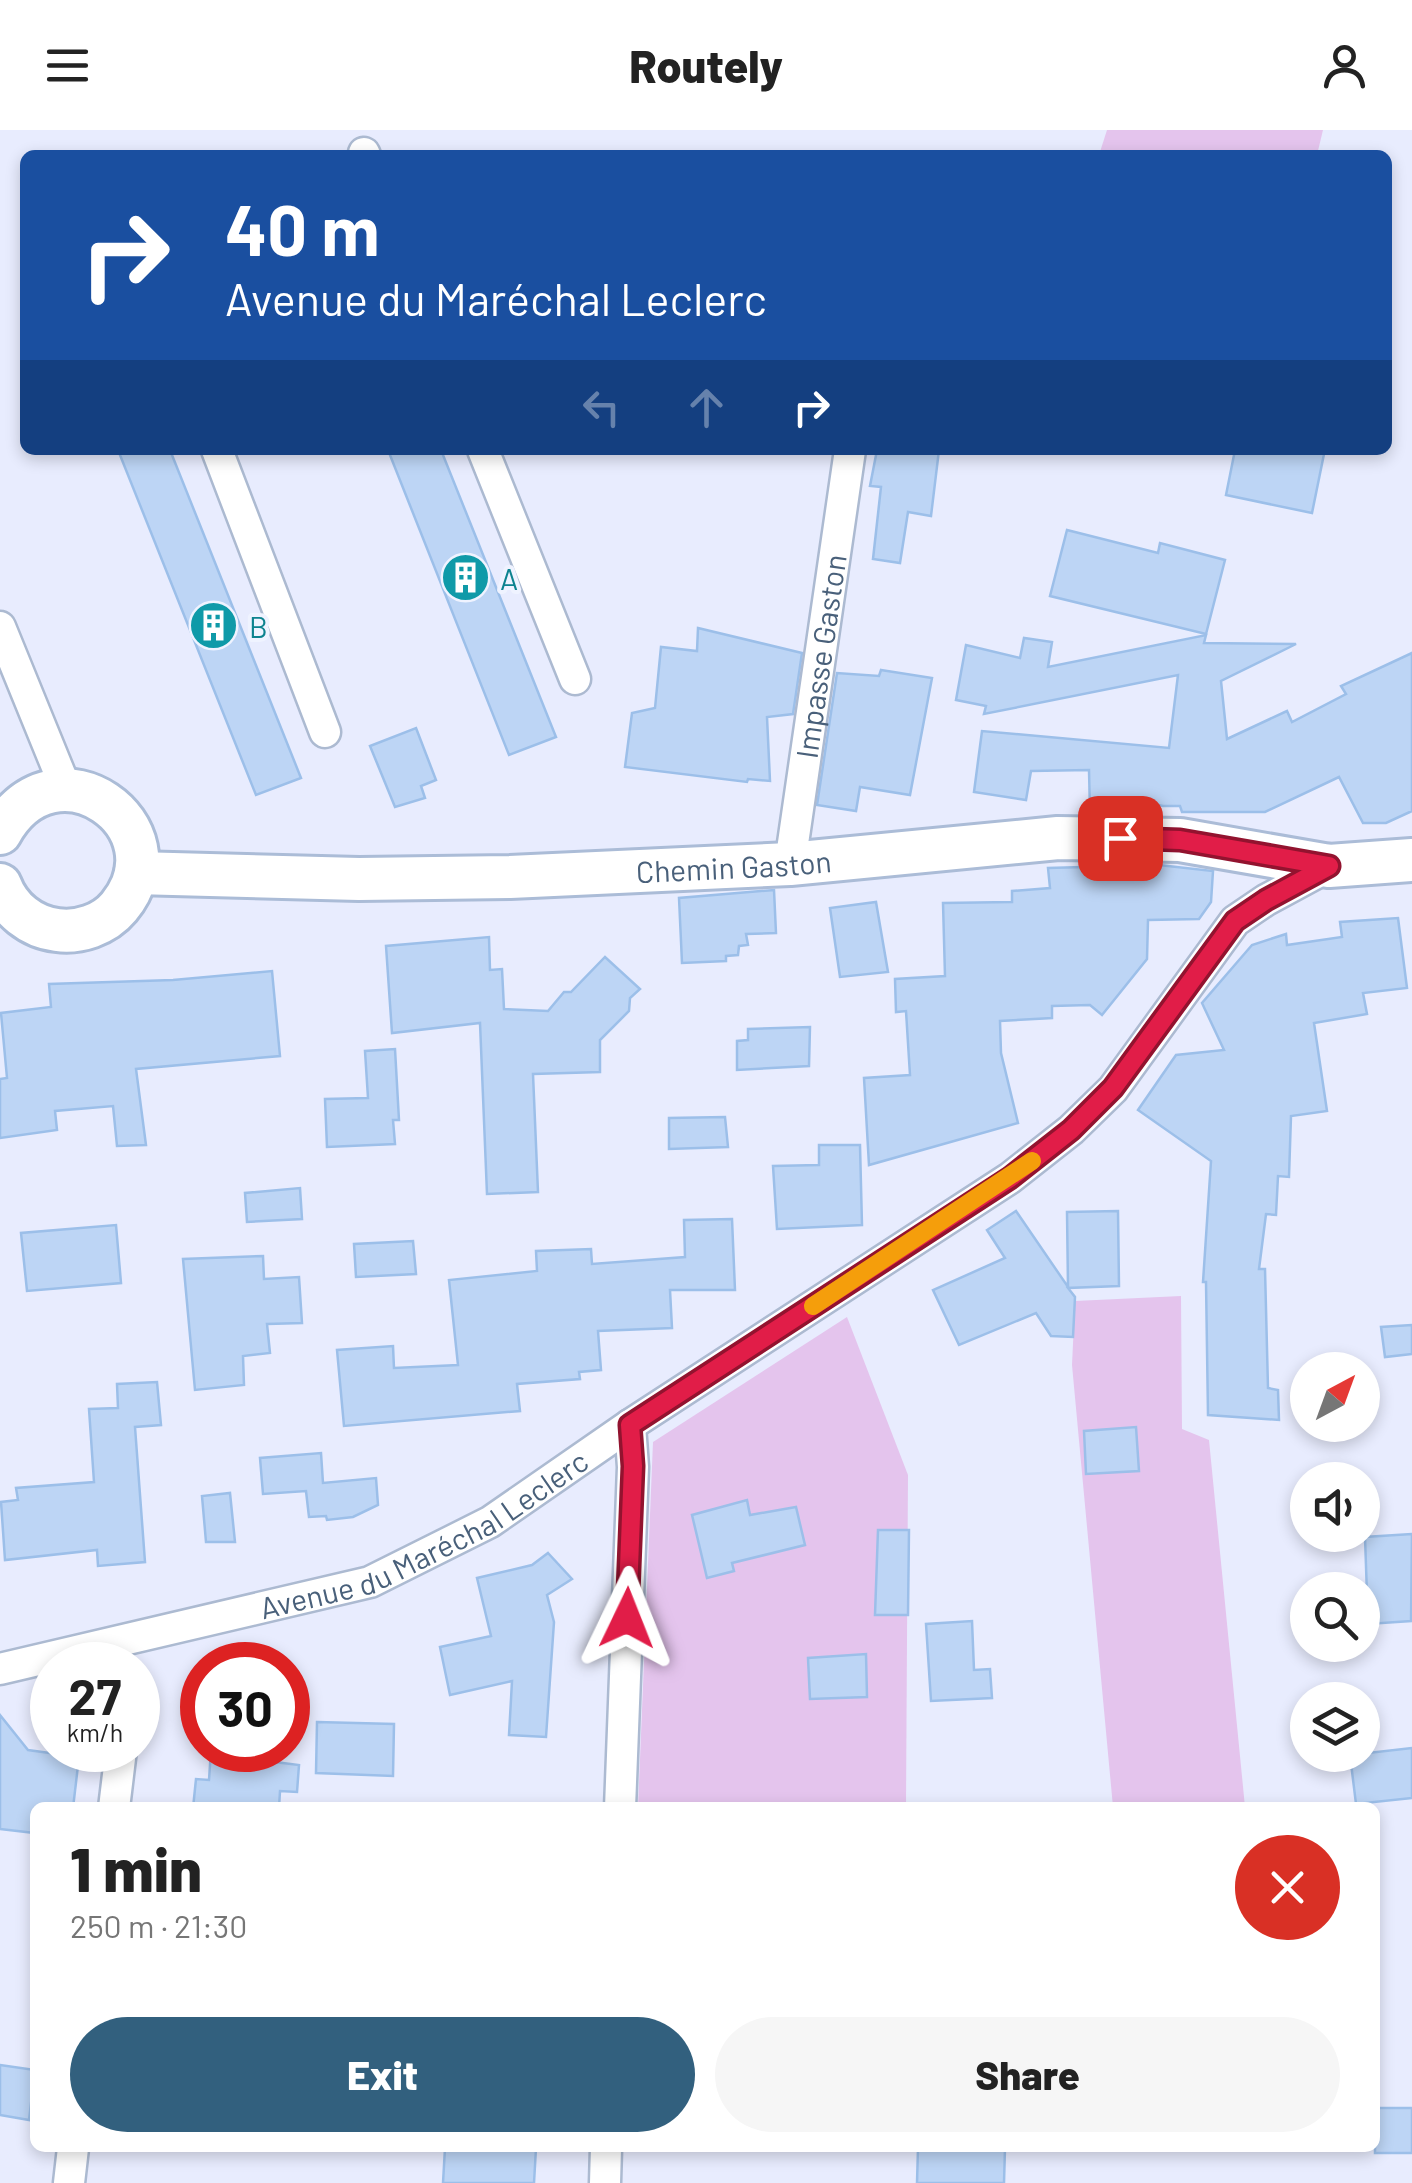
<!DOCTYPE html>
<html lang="en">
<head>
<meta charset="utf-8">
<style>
	:root { --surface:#fff; --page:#f6f6f6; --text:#222; --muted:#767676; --accent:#32607e }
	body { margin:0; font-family:Barlow,sans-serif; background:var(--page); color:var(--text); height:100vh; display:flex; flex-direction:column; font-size:38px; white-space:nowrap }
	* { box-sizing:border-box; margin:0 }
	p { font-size:32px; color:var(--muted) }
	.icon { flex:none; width:55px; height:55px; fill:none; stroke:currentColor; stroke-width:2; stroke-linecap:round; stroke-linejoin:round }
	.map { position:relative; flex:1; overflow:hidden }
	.side { position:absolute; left:30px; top:1672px; width:1350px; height:350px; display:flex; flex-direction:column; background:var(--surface); border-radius:15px; box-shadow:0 5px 15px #0003 }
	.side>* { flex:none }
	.hud { position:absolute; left:20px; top:20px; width:1372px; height:305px; border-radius:15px; box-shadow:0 5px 15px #0003; background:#1a4fa0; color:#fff; overflow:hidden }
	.needle { width:65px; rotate:41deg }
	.controls { position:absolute; left:1290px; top:1222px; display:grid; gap:20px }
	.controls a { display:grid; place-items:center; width:90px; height:90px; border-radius:50%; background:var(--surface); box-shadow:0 5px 15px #0003; font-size:50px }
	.speed { position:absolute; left:30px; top:1512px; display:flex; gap:20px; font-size:50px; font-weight:700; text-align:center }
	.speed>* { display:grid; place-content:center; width:130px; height:130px; border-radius:50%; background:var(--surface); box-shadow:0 5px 15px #0003; line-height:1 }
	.speed small { font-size:25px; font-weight:400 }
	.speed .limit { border:15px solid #d22; background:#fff; color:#111 }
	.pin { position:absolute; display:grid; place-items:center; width:85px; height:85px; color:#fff; margin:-42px; border-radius:20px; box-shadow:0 5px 15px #0006 }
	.me { position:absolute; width:110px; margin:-55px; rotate:2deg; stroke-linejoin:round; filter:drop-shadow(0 0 8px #0008) }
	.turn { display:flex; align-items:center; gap:35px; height:210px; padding:0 40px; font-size:45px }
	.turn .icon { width:130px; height:130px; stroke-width:2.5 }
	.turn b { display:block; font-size:70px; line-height:85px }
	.lanes { display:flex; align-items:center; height:95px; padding:0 40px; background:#0003; justify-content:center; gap:50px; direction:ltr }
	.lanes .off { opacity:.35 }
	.round { display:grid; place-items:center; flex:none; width:105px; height:105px; border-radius:52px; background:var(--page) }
	.head { display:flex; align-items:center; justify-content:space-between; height:170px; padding:0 40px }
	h1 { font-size:60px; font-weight:800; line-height:75px }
	.action { display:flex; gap:20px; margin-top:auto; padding:20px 40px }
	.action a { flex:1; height:115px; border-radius:60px; background:var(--accent); color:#fff; font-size:40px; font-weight:800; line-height:115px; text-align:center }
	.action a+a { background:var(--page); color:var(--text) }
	header { display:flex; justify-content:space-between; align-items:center; height:130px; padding:0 40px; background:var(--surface); font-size:45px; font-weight:800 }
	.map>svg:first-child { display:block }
</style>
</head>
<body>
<header><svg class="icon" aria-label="menu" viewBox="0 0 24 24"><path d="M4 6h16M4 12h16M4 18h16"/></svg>Routely<svg class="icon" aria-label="person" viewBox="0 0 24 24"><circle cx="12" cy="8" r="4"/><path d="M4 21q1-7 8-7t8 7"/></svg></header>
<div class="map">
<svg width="1412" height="2053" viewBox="0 0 1412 2053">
	<rect width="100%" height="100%" fill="#e8ecfe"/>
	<g fill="#e4c4ed">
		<path d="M1107 0H1323L1317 25H1099Z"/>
		<path d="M1181 1166 1182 1299 1209 1310 1245 1677H1113L1072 1235 1075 1171Z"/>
		<path d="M847 1187 908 1345 906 1677 638 1678 653 1312Z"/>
	</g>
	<g fill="#bdd5f5" stroke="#9cbfe9" stroke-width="2.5">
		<path d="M118 320H170L301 648 256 665Z"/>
		<path d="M388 320H441L556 607 509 625Z"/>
		<path d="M877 320H939L931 386 908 382 900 433 873 429 881 357 870 356Z"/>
		<path d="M1235 320H1302L1324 324 1312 383 1226 365Z"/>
		<path d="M1067 400 1158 423 1160 413 1225 430 1206 504 1050 466Z"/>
		<path d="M698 498 802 523 793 584 767 587 770 651 748 649 747 652 625 637 632 583 655 578 661 517 697 521Z"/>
		<path d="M1206 505 1204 513 1296 514 1221 551 1227 609 1287 581 1292 592 1346 564 1341 556 1412 523V681L1386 693H1363L1339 647 1265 682H1182L1180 676H1163L1146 672V677L1128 678V682H1090L1089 640 1031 641 1026 670 974 662 982 601 1169 618 1178 545 984 584 986 576 956 570 966 515 1020 528 1024 508 1052 512 1048 537Z"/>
		<path d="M881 540 932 548 910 665 860 657 856 681 817 675 837 543 879 546Z"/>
		<path d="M416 598 436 650 421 656 425 668 395 677 370 616Z"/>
		<path d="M1159 735 1213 741 1211 772 1199 789 1148 790 1147 829 1102 885 1090 875 1052 876V888L1000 891 1001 923 1018 993 869 1035 864 948 910 945 906 881 896 882 895 849 945 846 943 773 1012 772V761L1050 758 1048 738Z"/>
		<path d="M774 760 776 803 746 804 748 815 739 816 738 825 726 826V831L682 833 679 768Z"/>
		<path d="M876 772 888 842 840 847 830 778Z"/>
		<path d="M1398 788 1407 858 1363 863 1367 884 1314 893 1327 981 1291 986 1289 1047 1278 1046 1276 1085 1266 1084 1259 1139H1265L1268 1258 1278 1260 1279 1290 1208 1285 1206 1152H1203L1211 1031 1138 980 1176 925 1224 920 1202 873 1252 815 1286 804 1287 815 1342 807 1340 792Z"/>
		<path d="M489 807 490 840 502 839 504 879 548 881 564 862H571L605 827 640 859 630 868 629 881 600 910V942L533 944 538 1062 487 1064 480 893 392 903 386 816Z"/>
		<path d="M272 841 280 926 136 939 146 1015 117 1016 113 976 55 981 57 1000 0 1008V949L7 948 1 883 51 877 49 854 173 850Z"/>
		<path d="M810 897 809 936 737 940V911L748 910V899Z"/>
		<path d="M395 919 399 990H393L395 1014 327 1017 325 969 368 968 365 921Z"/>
		<path d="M725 987 728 1017 669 1019V988Z"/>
		<path d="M819 1015H860L862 1095 777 1099 773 1036 819 1035Z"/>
		<path d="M300 1058 302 1089 247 1092 245 1063Z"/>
		<path d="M1016 1081 1068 1157 1067 1082 1118 1081 1119 1156 1068 1158 1075 1167 1073 1207 1051 1206 1036 1183 959 1215 933 1160 1005 1128 987 1100Z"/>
		<path d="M732 1089 735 1160H670L672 1198 598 1201 601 1240 579 1242 580 1249 517 1254 520 1281 344 1296 337 1220 393 1216 394 1238 458 1235 449 1150 537 1141 536 1121 591 1119 592 1134 685 1127 684 1090Z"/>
		<path d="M116 1095 121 1153 27 1161 21 1103Z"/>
		<path d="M413 1111 416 1144 356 1147 354 1114Z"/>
		<path d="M263 1126 264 1149 299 1147 302 1193 267 1194 270 1223 243 1226 244 1255 195 1260 183 1129Z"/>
		<path d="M1412 1195V1224L1385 1227 1381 1197Z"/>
		<path d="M157 1252 161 1295 135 1297 145 1432 98 1436 97 1420 5 1430 1 1372 18 1370 16 1358 94 1352 89 1279 118 1278 117 1254Z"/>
		<path d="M1136 1297 1139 1341 1086 1344 1084 1301Z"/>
		<path d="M321 1323 323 1353 376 1348 378 1375 353 1387 327 1390 326 1386 309 1387 306 1361 263 1364 260 1328Z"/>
		<path d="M230 1363 235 1412H206L202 1366Z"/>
		<path d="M747 1370 750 1385 796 1377 805 1415 732 1433 734 1441 707 1448 692 1385Z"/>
		<path d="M878 1400H909L908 1485H875Z"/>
		<path d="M1412 1404 1411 1491 1368 1494 1365 1407Z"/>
		<path d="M548 1423 572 1449 547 1465 554 1492 546 1607 509 1605 512 1551 450 1565 440 1517 491 1506 477 1448 532 1435Z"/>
		<path d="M972 1491 974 1540 990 1539 992 1568 931 1571 926 1494Z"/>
		<path d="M866 1524 867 1567 810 1569 808 1528Z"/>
		<path d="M0 1585 28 1620 79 1627 73 1678H35V1703L0 1699Z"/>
		<path d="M317 1592 394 1594 393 1646 316 1643Z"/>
		<path d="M1412 1618V1668L1356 1674 1350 1625Z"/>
		<path d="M211 1620H243V1628L299 1635 297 1662 280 1661 279 1678H193L196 1649 209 1650Z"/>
		<path d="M0 1935 35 1940 29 1990 0 1985Z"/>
		<rect x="1375" y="1978" width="37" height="45"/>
		<path d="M445 2018H536L534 2053H443Z"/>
		<path d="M918 2018H1005L1004 2053H917Z"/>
	</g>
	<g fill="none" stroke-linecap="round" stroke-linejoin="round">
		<defs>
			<g id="street">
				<path d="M364 23 365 25"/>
				<path d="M217 320 325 602"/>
				<path d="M483 320 575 549"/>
				<path d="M0 497 66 659"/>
				<path id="s1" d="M790 734 850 320"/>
				<path id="s2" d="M0 1539 370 1452 490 1392 630 1295 1010 1048 1071 1000 1113 959 1235 791 1266 770 1329 736"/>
				<path d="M114 1678 121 1620"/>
				<path d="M620 1678 633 1337 630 1295"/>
				<path d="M69 2053 73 2018"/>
				<path d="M605 2053 606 2018"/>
			</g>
			<g id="secondary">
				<path d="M0 703C55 604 185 697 119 777 104 795 79 803 57 800 31 797 9 779 0 755"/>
				<path id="s3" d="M136 743 359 749 510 747 790 734 1058 708 1180 710 1329 736 1412 730"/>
			</g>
		</defs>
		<use href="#street" stroke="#acbad1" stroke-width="35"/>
		<use href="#secondary" stroke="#abbcd7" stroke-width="48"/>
		<use href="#street" stroke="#fff" stroke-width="30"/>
		<use href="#secondary" stroke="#fff" stroke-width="42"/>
	</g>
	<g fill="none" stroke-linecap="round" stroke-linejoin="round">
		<defs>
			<path id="route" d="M627 1488 633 1336 630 1295 1010 1048 1071 1000 1113 958 1235 791 1266 770 1329 736 1180 710 1120 708"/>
		</defs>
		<use href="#route" stroke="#92132f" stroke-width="25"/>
		<use href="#route" stroke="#e11d48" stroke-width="18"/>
		<path stroke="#f59e0b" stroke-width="18" d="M813 1176 1032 1031"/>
	</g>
	<defs>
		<symbol id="building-disc" viewBox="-11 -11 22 22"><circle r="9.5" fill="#0f9aa8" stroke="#eff3ff"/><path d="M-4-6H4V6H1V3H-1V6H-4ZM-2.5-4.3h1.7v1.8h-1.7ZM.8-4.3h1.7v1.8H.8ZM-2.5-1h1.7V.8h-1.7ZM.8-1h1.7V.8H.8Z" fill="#fff"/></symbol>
	</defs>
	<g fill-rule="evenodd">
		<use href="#building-disc" x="438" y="420" width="55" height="55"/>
		<use href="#building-disc" x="186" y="468" width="55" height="55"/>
	</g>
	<g text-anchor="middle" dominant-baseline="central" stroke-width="8" stroke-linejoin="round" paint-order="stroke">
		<g font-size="30" fill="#0d838f" stroke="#eff3ff" text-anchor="start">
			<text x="500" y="448">A</text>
			<text x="249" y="496">B</text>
		</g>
		<g font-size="30" fill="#49607a" stroke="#eff3ff">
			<text stroke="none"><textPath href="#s1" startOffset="210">Impasse Gaston</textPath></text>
			<text stroke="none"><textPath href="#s3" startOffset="598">Chemin Gaston</textPath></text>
			<text stroke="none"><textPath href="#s2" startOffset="448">Avenue du Maréchal Leclerc</textPath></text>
		</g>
	</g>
</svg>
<div class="controls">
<a><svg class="needle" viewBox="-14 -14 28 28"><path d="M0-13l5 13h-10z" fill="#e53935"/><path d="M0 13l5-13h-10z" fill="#767676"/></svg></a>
<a><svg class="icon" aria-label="sound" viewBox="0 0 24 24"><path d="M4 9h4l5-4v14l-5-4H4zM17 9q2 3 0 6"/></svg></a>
<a><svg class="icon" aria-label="search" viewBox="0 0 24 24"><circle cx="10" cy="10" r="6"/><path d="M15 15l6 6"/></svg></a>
<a><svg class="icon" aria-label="layers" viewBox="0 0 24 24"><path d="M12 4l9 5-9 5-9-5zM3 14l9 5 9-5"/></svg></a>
</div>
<div class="speed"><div>27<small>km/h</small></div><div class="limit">30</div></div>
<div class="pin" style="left:1120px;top:708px;background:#d93025"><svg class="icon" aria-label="arrive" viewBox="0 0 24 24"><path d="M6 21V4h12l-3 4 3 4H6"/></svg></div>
<svg class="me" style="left:627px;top:1488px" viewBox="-20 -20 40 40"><path d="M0-17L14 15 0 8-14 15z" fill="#e11d48" stroke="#fff" stroke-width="4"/></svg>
<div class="hud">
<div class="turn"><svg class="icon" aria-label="right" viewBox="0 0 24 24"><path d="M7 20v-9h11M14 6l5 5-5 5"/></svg><div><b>40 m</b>Avenue du Maréchal Leclerc</div></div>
<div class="lanes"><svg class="icon off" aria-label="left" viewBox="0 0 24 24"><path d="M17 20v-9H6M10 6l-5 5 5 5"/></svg><svg class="icon off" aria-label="ahead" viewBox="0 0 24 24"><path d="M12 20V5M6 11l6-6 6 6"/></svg><svg class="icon" aria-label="right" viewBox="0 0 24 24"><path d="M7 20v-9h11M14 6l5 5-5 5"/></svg></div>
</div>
<section class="side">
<div class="head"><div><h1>1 min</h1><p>250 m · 21:30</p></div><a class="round" style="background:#d93025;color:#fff"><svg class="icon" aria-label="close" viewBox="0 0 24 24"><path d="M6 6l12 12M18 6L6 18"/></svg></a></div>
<div class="action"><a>Exit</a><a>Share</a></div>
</section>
</div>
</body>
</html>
